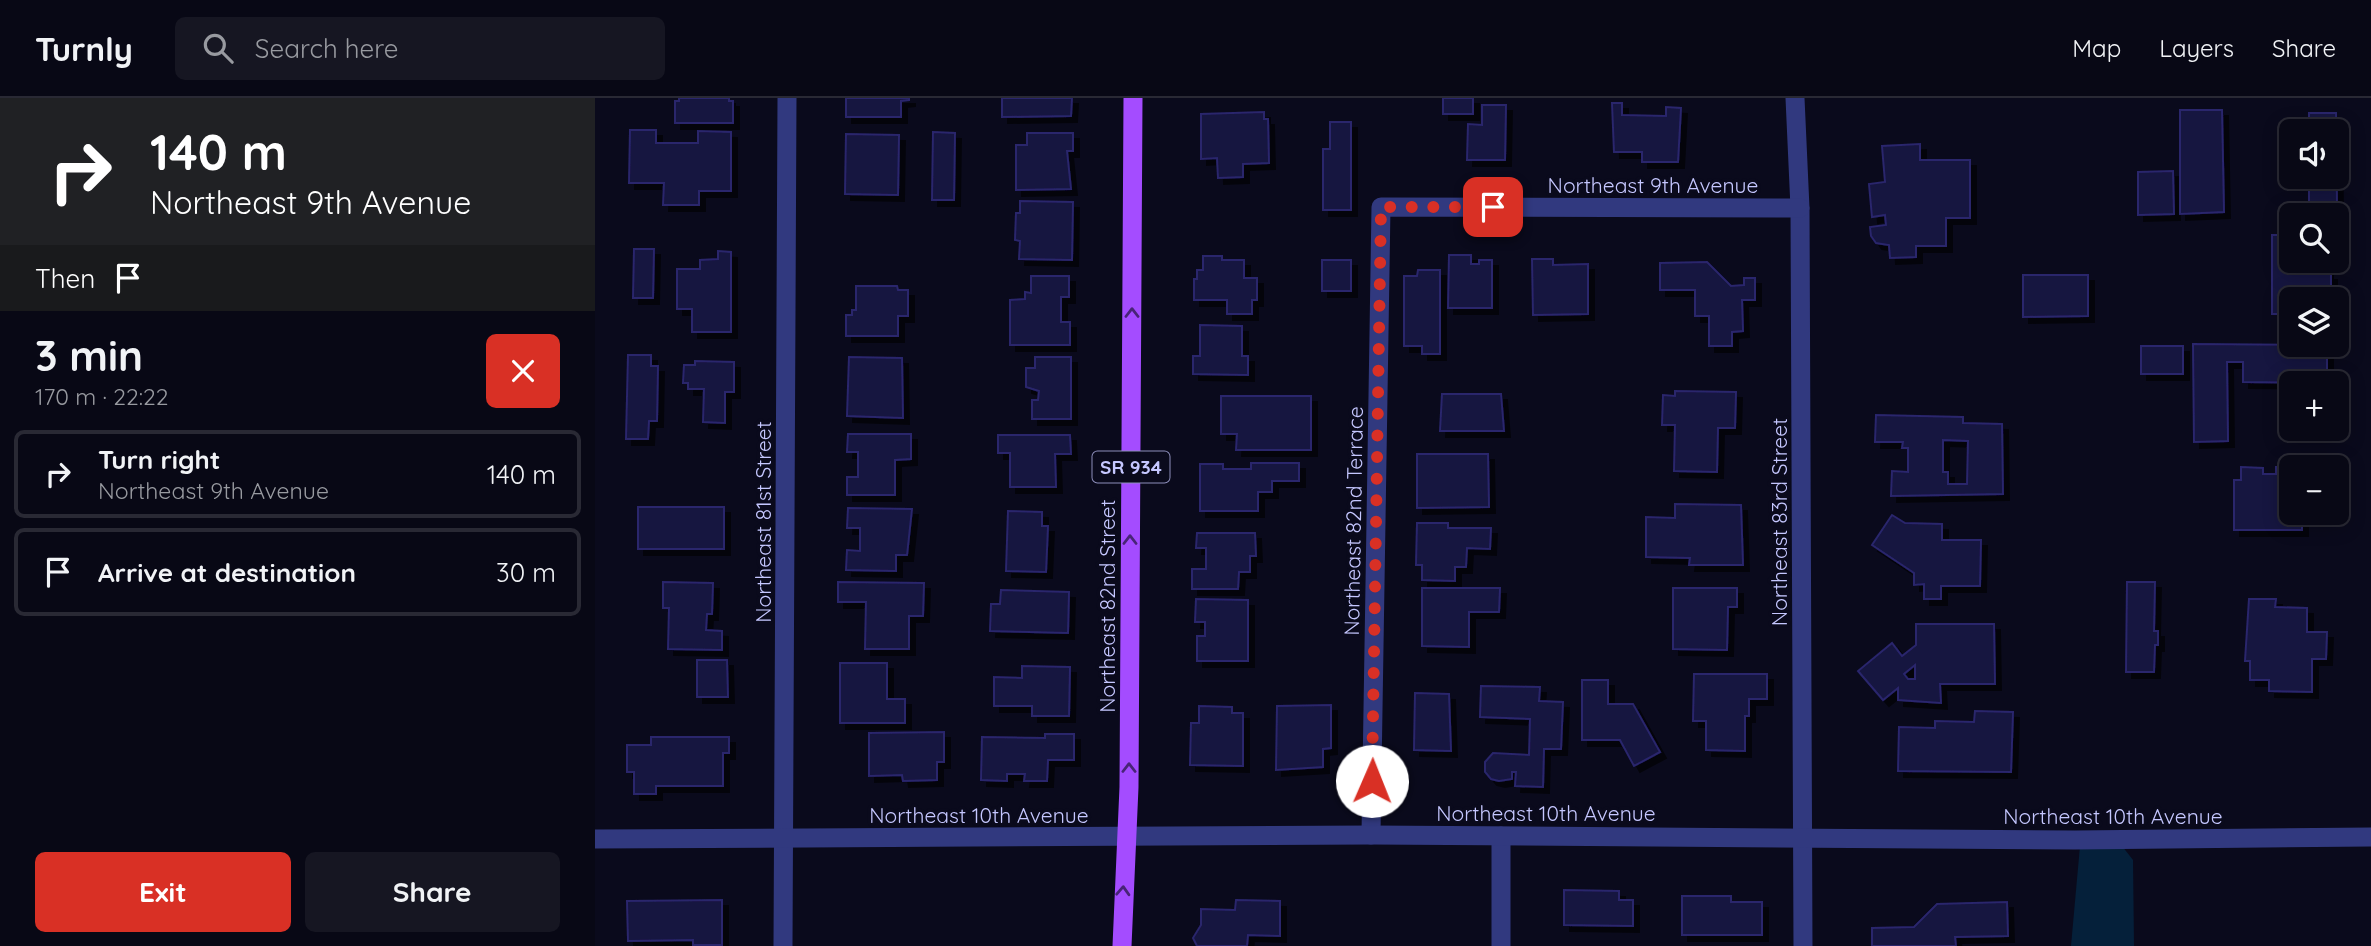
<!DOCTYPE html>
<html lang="en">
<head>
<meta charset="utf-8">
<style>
	:root { --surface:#080815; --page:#161622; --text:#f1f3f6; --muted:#989aa0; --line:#292934; --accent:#d93025 }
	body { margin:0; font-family:Quicksand,sans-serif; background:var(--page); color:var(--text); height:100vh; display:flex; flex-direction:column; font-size:26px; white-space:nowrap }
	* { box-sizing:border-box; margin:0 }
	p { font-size:23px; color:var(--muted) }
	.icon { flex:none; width:38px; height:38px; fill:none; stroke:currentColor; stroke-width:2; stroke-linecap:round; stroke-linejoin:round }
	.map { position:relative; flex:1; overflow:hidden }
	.sheet { display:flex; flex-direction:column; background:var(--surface); width:595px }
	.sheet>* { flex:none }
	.banner { background:#202124; color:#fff; overflow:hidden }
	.fabs { position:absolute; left:1684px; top:21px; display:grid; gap:14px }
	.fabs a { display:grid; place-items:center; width:70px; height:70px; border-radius:10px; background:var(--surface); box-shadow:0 4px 18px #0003,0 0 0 2px var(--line); font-size:35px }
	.pin { position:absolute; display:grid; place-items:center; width:60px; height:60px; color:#fff; margin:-30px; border-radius:14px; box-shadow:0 4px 10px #0006 }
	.me { position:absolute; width:77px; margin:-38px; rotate:1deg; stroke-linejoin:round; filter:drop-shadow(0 0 5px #0008) }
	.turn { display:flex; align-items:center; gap:24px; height:147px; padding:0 35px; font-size:32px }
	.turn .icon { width:91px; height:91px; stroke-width:2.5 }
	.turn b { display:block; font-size:49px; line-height:60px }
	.then { display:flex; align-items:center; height:66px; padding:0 35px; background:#0003; gap:14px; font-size:26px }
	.round { display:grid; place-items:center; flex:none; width:74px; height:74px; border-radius:10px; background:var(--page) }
	.overview { display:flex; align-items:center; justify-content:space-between; height:119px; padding:0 35px }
	h1 { font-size:42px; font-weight:700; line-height:52px }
	.cta { display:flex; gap:14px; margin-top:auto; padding:14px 35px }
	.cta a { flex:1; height:80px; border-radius:10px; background:var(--accent); color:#fff; font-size:28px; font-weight:700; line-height:80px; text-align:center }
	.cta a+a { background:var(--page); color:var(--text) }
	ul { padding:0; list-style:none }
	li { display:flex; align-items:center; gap:21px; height:88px; margin:0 14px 10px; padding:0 21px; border:4px solid var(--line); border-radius:10px }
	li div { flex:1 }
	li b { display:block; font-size:26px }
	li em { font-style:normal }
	header { display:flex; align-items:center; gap:42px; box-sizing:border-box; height:98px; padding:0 35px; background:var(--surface); border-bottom:2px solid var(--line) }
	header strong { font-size:33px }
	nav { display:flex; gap:38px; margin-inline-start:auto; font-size:24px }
	.search { width:490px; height:63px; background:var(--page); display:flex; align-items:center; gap:18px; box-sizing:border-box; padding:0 24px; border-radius:10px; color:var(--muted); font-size:26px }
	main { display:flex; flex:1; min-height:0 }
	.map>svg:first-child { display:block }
</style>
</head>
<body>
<header>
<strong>Turnly</strong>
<div class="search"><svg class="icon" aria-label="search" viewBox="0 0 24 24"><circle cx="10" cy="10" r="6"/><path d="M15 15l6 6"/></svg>Search here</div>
<nav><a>Map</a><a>Layers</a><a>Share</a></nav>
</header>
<main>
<section class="sheet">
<div class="banner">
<div class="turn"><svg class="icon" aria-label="right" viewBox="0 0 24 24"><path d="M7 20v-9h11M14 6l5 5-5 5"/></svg><div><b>140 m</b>Northeast 9th Avenue</div></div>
<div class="then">Then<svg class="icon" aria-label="arrive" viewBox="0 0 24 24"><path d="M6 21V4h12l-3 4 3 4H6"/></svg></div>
</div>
<div class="overview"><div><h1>3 min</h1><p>170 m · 22:22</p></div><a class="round" style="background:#d93025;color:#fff"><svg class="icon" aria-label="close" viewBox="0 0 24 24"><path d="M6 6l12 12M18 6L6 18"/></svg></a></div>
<ul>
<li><svg class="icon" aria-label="right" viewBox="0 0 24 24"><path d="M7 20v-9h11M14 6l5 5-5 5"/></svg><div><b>Turn right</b><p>Northeast 9th Avenue</p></div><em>140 m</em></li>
<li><svg class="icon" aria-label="arrive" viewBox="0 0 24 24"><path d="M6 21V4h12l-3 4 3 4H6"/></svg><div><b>Arrive at destination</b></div><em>30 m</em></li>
</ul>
<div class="cta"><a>Exit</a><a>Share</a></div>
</section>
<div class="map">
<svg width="1776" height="848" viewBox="0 0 1776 848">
	<defs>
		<filter id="shadow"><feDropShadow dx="6" dy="6" stdDeviation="0" flood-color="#0009"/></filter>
	</defs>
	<rect width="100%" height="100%" fill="#0a0a1c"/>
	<path fill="#05203a" d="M1485 748H1527L1538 762 1539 848H1476Z"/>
	<g fill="#17153f" stroke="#29256c" stroke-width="2" fill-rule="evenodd" filter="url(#shadow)">
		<path d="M84 0H134V3H138V25H80V3H84Z"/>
		<path d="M251 0H314V2L306 3V19H251Z"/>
		<path d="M407 0H477L476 18 407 19Z"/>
		<rect x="848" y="0" width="30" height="16"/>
		<path d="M1017 5H1027V17L1071 18V9L1086 10 1083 64H1047V54H1019Z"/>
		<path d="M887 7H911L910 62H872L873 26 887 27Z"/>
		<path d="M1585 12H1627L1629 114 1585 116Z"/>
		<path d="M669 14V21H673L674 65 648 66V79L623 80 622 60 606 61V16Z"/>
		<path d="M1714 15H1741L1742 110H1714V79H1741V33H1714Z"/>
		<path d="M735 24H756V112H728V51H735Z"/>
		<path d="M35 32H61V45H103V33L136 34V93H104V107H68L69 85H34Z"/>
		<path d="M338 34 360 35 359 102H337Z"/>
		<path d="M432 35H478V53H472L476 91 421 92V47H432Z"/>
		<path d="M251 36 304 37 303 97 250 96Z"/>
		<path d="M1325 46V62H1375V120H1351V148H1321V159L1295 160 1294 147 1281 145 1276 138 1275 129 1291 127 1290 117 1277 119 1274 86 1290 84 1287 48Z"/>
		<path d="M1578 73 1579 116 1543 117V74Z"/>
		<path d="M425 103 478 104 477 162 424 161 425 143 420 142 421 115H425Z"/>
		<path d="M1677 137H1696V163H1732V176H1736V201H1696V216H1677Z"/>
		<path d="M39 151H59L58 200H38Z"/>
		<path d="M123 153 136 154V234H97V211H82V171H105V162L123 161Z"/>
		<path d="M854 157H876V166H884V162H897V210H853Z"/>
		<path d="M608 158H627V162H649V180H662V202H657V216H632V202H599V181H602V172H608Z"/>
		<path d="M937 161H958V167L993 166V216L938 217Z"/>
		<rect x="727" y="162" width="29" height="31"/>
		<path d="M1112 164 1136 188 1149 187V180H1160V202H1147L1148 233 1137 234V248H1114V218H1100V192H1065V165Z"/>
		<path d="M823 172H845V256H827V248H809V178H822Z"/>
		<path d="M1428 177H1493V218L1428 219Z"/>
		<path d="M436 178H474V199H466V224H475V247H415V202L430 201V194L436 195Z"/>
		<path d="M261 188H302L303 192H313V218H303V238H251V217H257V212H261Z"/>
		<path d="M605 227 647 228V258H653V277L598 276V258H605Z"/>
		<path d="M1598 246 1732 247V285L1648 284V264H1632L1633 343 1599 344Z"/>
		<rect x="1546" y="248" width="42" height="28"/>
		<path d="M33 257H56V268H63L62 323H54L53 341H31Z"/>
		<path d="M254 259 307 260 308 320 252 318Z"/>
		<path d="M440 259H476V321H437V302H443L444 293 431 289V270H440Z"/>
		<path d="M100 263 139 264V294H130V325L108 324 109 291H93V285H88L89 267H100Z"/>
		<path d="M1080 293 1141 294 1140 330H1123L1122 374 1079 373 1080 327H1067L1068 297 1080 298Z"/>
		<path d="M847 296H906L909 333H845Z"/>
		<path d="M626 298H716V352H641L642 336H626Z"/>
		<path d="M1281 317 1368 319V325L1407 326 1408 396 1296 398 1297 373 1313 374V350H1307L1308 344H1280ZM1348 342 1373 343 1372 386H1353V374H1348Z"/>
		<path d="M253 336H316V361L300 362V397H252V379H263V354H252Z"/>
		<path d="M403 337H475L476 356H460L461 389H415V355H403Z"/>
		<path d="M822 356H893L894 409 822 410Z"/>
		<path d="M656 365H704V383H677V394H663V413H605V366H628V371H656Z"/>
		<path d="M1646 369 1668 370V376H1681V369H1696V415H1718V418H1707V432H1639V382H1646Z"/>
		<path d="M1080 406 1146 407 1148 467H1094L1095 460 1051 459V419L1080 420Z"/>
		<rect x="43" y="409" width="86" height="42"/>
		<path d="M253 410 317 411 312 457H301V473L251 472 252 452 265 453V430H252Z"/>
		<path d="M413 413 447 414V428H453L451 474 411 473Z"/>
		<path d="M1297 417 1310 425 1347 426V442H1386L1385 488H1346V501H1329V486L1319 487V475L1277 447Z"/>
		<path d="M822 425H853V430H896L895 451 872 450 871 469H860V483L827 482V467H821Z"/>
		<path d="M602 435H660L661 458H655V474H644L643 491H597V471H611V450H601Z"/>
		<path d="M68 484 118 485 117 516H112L111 532 127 533V552L73 551 74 510H68Z"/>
		<path d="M243 484 329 485 328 518H314V551H270L271 504H243Z"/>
		<path d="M1532 484H1560L1559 533H1563V547H1560L1559 574H1531Z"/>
		<path d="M827 490H905L904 514H874V549L827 548Z"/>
		<path d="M1078 490H1142V509H1133L1132 552 1078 551Z"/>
		<path d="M406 492 474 494 473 535 395 533 396 506H405Z"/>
		<path d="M601 501 653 502V563H602V538H610V524H600Z"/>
		<path d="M1654 501H1681L1680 509 1712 510V534H1732L1731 561H1717V594L1674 593V582H1655V563H1650Z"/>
		<path d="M1321 526H1399L1400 586H1345L1346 605 1303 602V590L1288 602 1263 573 1297 545 1307 558 1321 547ZM1320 567V581H1313L1309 576Z"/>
		<path d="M102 562H132L133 599H102Z"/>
		<path d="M245 565H292V601H310V625H245Z"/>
		<path d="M427 568 475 569 474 618H437V608H399V579L427 580Z"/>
		<path d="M1099 576H1172V601H1154V618H1150V653L1111 652V623H1098Z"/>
		<path d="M987 582H1013V606H1038L1065 654 1039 668 1025 642H987Z"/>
		<path d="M886 588 945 589 944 603 968 604 966 651H949L948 689 920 688 921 674H917V681L904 683 896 681 890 674V664L898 655 934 657 935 621 885 619Z"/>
		<path d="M820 595 854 596 856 653 819 652Z"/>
		<path d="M736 607V650L728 651V669L681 672 682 608Z"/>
		<path d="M604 608 637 609V615H648V668L595 667 596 625H604Z"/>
		<path d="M1380 613 1418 614 1416 674 1303 673 1304 629 1340 630V623L1379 624Z"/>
		<path d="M349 634V664H342V682L308 683 307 677 274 678V635Z"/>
		<path d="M450 636H479V662H453L452 683H429L430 676H412V683L386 682 387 639 450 640Z"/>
		<path d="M56 639H134V655H128V688H61V696H39V674H32V647H56Z"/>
		<path d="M969 792 1024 793V802H1038V828L969 827Z"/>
		<path d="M1087 798H1136V804H1167V837H1087Z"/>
		<path d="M127 802V847H98V842L33 843 32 803Z"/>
		<path d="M641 802 685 803V838L653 837 652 848H602L598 840 606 827V811L640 812Z"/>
		<path d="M1412 804 1413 838 1360 839 1361 848H1277V830L1319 829 1342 806Z"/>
	</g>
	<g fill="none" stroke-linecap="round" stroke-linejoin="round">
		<g stroke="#31397f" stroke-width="19">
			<path d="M1200 0 1205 110 1208 848"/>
			<path d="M776 737 786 109 1205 110"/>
			<path d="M906 738V848"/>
			<path d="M188 848 192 0"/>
		</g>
		<path stroke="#31397f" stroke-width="19" d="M0 741 776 737 1480 742 1776 739"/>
		<path stroke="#a44cff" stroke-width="19" d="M527 848 534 689 538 0"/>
	</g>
	<defs><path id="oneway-chevron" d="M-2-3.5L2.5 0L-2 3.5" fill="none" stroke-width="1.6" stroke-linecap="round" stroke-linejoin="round" transform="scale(1.75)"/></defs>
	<g stroke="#482477">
		<use href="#oneway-chevron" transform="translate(537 215) rotate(-90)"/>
		<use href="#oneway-chevron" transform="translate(535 442) rotate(-90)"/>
		<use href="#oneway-chevron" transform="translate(534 670) rotate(-90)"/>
		<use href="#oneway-chevron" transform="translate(528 793) rotate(-87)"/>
	</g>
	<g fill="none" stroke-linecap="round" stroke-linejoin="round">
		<path stroke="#d93025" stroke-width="12" stroke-dasharray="0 21.6" d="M777 683 786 109H898"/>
	</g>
	<g text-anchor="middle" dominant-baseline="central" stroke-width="7" stroke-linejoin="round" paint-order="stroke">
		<rect fill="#0a0a1c" stroke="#8d8ebb" stroke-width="2" x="497.5" y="353.5" width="77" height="31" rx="5"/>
		<g font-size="19" font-weight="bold" fill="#c5c7ff">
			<text x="536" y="369">SR 934</text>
		</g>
		<g font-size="21" fill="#c5c7ff" stroke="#0a0a1c">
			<text x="1058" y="87">Northeast 9th Avenue</text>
			<text transform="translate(758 423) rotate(-89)">Northeast 82nd Terrace</text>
			<text transform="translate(168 424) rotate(-90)">Northeast 81st Street</text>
			<text transform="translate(1184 424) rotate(-90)">Northeast 83rd Street</text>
			<text transform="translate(512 508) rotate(-90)">Northeast 82nd Street</text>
			<text x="951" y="715">Northeast 10th Avenue</text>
			<text x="384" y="717">Northeast 10th Avenue</text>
			<text x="1518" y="718">Northeast 10th Avenue</text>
		</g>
	</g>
</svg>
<div class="fabs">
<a><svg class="icon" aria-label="sound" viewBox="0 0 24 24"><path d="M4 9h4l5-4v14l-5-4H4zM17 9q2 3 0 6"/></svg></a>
<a><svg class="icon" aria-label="search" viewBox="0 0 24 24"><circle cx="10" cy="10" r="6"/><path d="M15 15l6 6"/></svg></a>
<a><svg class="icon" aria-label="layers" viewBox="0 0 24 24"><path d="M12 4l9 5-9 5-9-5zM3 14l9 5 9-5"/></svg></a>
<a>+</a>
<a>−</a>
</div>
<div class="pin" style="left:898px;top:109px;background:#d93025"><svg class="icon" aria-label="arrive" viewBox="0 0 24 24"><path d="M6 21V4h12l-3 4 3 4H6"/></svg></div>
<svg class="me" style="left:777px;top:683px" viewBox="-20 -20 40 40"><circle r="19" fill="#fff"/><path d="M0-13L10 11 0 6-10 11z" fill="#d93025"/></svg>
</div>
</main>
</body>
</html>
